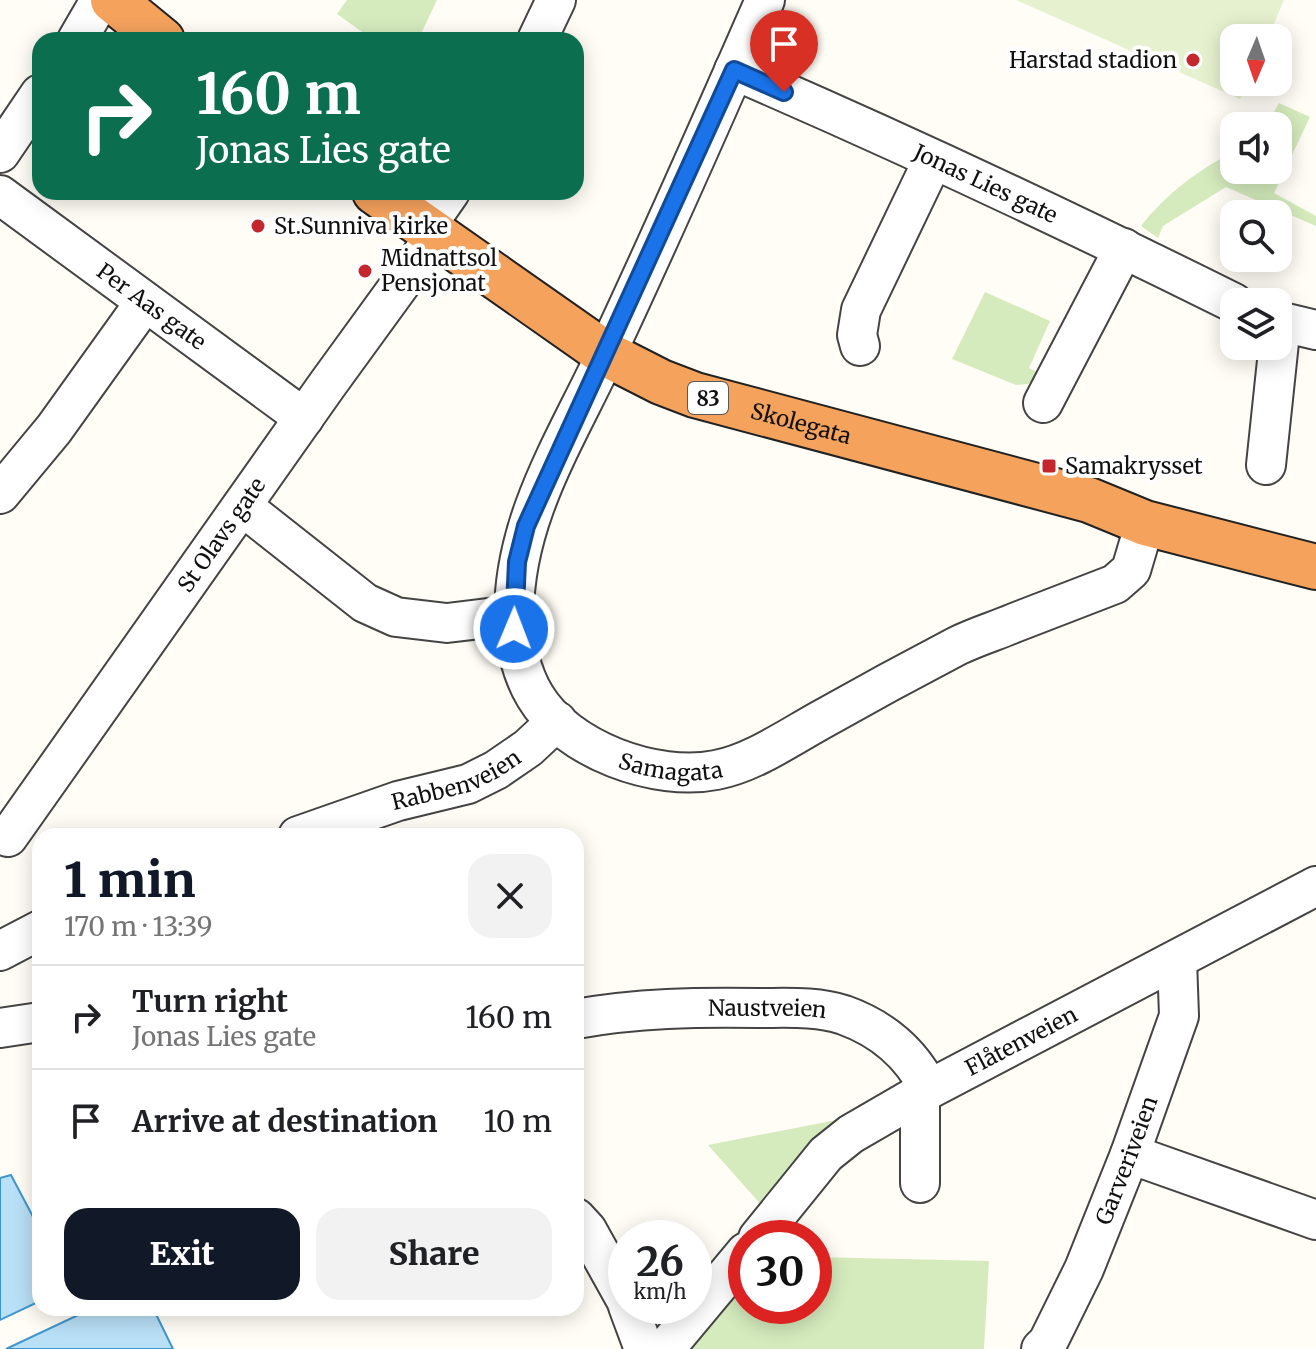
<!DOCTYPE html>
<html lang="en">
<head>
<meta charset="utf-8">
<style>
	:root { --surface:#fff; --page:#f2f2f2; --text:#202124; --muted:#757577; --line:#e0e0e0; --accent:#111827 }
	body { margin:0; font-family:Merriweather,serif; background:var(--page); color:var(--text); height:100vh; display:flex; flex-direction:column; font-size:30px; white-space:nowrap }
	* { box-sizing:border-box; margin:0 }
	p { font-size:26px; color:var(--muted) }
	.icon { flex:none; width:44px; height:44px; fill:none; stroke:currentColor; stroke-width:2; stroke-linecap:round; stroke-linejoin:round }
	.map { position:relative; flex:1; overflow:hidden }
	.sheet { position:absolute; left:32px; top:828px; width:552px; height:488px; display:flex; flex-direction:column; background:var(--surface); border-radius:24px; box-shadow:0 4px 20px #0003 }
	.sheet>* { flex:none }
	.hud { position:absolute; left:32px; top:32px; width:552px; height:168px; border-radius:24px; box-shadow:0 4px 20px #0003; background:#0b6e4f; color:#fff; overflow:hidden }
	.needle { width:52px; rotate:182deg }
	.fabs { position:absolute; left:1220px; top:24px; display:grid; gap:16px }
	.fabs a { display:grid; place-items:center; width:72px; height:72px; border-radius:16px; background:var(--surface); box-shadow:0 4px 20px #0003; font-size:40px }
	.speed { position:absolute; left:608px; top:1220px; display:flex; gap:16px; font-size:40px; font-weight:700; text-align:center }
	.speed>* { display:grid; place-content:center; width:104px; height:104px; border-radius:50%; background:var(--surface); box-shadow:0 4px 20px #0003; line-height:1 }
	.speed small { font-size:20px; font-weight:400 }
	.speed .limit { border:12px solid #d22; background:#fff; color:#111 }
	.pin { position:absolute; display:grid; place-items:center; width:68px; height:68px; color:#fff; margin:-82px -34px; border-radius:50% 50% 50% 0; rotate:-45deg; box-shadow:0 0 8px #0007 }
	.pin .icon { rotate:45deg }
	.me { position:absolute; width:88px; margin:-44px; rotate:1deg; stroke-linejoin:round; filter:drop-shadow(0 0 6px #0008) }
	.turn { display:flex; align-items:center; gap:28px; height:168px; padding:0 32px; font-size:36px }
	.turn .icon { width:104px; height:104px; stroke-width:2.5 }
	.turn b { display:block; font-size:56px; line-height:68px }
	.round { display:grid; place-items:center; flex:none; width:84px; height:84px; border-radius:24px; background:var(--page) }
	.head { display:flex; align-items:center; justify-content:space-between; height:136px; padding:0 32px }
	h1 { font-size:48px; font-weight:800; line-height:60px; color:var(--accent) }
	.cta { display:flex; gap:16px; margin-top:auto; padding:16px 32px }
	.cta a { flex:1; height:92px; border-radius:24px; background:var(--accent); color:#fff; font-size:32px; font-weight:800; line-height:92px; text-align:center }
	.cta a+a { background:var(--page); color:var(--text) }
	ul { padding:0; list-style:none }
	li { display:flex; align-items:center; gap:24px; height:104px; padding:0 32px; border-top:2px solid var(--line) }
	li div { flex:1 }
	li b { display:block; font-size:30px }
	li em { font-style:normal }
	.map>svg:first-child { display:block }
</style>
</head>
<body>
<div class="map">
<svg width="1316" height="1349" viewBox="0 0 1316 1349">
	<rect width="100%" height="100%" fill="#fffdf5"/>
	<g fill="#d5ebbd">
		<path d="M347 0H437L418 40 372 39 337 14Z"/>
		<path d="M1279 103 1310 117 1274 193 1316 216V226L1226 187 1163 226 1158 238 1141 226C1164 196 1200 168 1234 152V170H1278V126H1266Z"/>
		<path d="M985 292 1050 321 1029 368 1041 374 1028 384 1016 385 952 359Z"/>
		<path d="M852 1117 764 1208 708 1145Z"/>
		<path d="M814 1257 989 1261 984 1349H688L746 1271V1306H814Z"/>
	</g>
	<path fill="#e6f2cf" d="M1016 0H1284L1268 38H1234V82H1248L1240 99Z"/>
	<g fill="#b9e0f7" stroke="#3f96cf" stroke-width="2">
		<path d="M11 1175 40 1230V1301L0 1320V1178Z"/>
		<path d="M93 1308H153L173 1349H6Z"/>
	</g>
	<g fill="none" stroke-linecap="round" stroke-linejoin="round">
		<defs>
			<g id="minor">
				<path d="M77 40 95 9 105 0"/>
				<path d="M537 40 556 0"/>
				<path id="s1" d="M734 70C903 143 1069 221 1234 303"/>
				<path d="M0 153 40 94"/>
				<path id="s2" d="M0 195 304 418"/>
				<path d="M425 228 450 192"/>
				<path d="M1278 321 1316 330"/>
				<path d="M860 346 857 335 861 310 933 160"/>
				<path d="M1043 403 1124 248"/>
				<path d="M1266 465 1281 323"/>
				<path d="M0 494 54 429 145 302"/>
				<path id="s3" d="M242 506 365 603 396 617 447 623 514 615C514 641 521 673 535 696 567 750 656 782 716 770 752 763 787 739 819 721 865 695 911 670 957 646 975 637 995 631 1014 623 1047 610 1081 597 1115 584L1131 570 1145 523"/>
				<path d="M514 615C514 518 566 440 606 354 661 237 713 119 765 0"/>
				<path id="s4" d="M298 836 398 801 468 784 496 770 528 748 557 721"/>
				<path id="s5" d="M8 837 327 385 436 235"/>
				<path d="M0 951 40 930"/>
				<path id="s6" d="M576 1019C637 1008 697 1007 759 1008 787 1008 817 1006 844 1015 883 1029 911 1053 929 1089"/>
				<path d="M0 1028 40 1022"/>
				<path d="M920 1094V1183"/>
				<path d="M1130 1154 1316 1220"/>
				<path d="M576 1218 587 1230 626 1300"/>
				<path id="s7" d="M758 1238 826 1154 851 1134 920 1094 1316 886"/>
				<path d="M628 1306 644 1349"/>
				<path d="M665 1349 746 1252"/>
				<path id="s8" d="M1041 1349 1048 1342 1084 1269 1130 1154 1179 1016 1177 960"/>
			</g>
			<g id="highway">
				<path d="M113 0 162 40"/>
				<path id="s9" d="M375 192 606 354 661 382 695 395 1089 500 1145 523 1316 567"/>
			</g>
		</defs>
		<use href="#minor" stroke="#444" stroke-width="42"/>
		<use href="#highway" stroke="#222" stroke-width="48"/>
		<use href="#minor" stroke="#fff" stroke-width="38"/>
		<use href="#highway" stroke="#f5a25d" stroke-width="44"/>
	</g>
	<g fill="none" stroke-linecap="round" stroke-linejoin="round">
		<defs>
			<path id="route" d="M514 629 517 562 526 526 734 70 784 92"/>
		</defs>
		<use href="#route" stroke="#114b97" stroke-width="20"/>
		<use href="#route" stroke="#1a73e8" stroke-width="14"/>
	</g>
	<g fill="#c4262e" stroke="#fff" stroke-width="3">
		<circle cx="1193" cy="60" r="8"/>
		<circle cx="258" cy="226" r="8"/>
		<circle cx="365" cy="271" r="8"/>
		<rect x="1041" y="458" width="16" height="16" rx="4"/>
	</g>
	<g text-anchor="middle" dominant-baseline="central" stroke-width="8" stroke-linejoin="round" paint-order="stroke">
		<rect fill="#fff" stroke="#585858" stroke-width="2" x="688" y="382" width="40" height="32" rx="6"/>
		<g font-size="20" font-weight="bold" fill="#111">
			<text x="708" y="398">83</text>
		</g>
		<g font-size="22" fill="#111" stroke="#fff" text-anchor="start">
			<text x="1177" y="60" text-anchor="end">Harstad stadion</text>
			<text x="274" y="226">St.Sunniva kirke</text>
			<text x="381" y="258">Midnattsol<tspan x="381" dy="25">Pensjonat</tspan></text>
			<text x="1065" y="466">Samakrysset</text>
		</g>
		<g font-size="22" fill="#111" stroke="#fff">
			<text stroke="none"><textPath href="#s1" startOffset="276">Jonas Lies gate</textPath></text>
			<text stroke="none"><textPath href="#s2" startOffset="188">Per Aas gate</textPath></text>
			<text stroke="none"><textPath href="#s9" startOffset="490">Skolegata</textPath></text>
			<text stroke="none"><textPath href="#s5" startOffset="370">St Olavs gate</textPath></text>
			<text stroke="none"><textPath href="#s3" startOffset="554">Samagata</textPath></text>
			<text stroke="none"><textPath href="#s4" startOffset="168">Rabbenveien</textPath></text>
			<text stroke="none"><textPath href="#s6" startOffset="192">Naustveien</textPath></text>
			<text stroke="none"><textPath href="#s7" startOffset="334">Flåtenveien</textPath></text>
			<text stroke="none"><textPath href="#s8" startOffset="208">Garveriveien</textPath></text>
		</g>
	</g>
</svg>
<div class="fabs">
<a><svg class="needle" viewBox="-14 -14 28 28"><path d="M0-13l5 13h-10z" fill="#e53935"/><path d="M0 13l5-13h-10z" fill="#757577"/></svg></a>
<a><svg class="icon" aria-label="sound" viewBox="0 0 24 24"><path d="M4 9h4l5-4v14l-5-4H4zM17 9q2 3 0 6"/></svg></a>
<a><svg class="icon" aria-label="search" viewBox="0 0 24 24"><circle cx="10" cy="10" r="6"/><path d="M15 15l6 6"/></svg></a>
<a><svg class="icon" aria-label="layers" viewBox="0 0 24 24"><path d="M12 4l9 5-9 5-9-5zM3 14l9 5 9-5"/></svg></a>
</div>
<div class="speed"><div>26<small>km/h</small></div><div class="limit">30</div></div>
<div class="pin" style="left:784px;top:92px;background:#d93025"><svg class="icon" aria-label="arrive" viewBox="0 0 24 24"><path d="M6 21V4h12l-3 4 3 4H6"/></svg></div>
<svg class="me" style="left:514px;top:629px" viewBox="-20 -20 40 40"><circle r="17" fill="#1a73e8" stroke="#fff" stroke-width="3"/><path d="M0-11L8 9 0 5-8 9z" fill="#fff"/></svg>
<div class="hud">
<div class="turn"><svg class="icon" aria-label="right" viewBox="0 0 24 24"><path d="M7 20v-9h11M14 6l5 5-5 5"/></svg><div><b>160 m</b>Jonas Lies gate</div></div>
</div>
<section class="sheet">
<div class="head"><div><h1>1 min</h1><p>170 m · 13:39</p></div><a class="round"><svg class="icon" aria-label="close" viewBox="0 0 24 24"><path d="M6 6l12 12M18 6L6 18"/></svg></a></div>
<ul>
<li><svg class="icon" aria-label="right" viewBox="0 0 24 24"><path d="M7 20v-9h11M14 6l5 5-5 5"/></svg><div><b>Turn right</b><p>Jonas Lies gate</p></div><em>160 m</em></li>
<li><svg class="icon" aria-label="arrive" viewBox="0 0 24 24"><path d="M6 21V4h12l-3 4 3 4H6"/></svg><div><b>Arrive at destination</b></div><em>10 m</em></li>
</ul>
<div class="cta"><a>Exit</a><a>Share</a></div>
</section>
</div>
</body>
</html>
